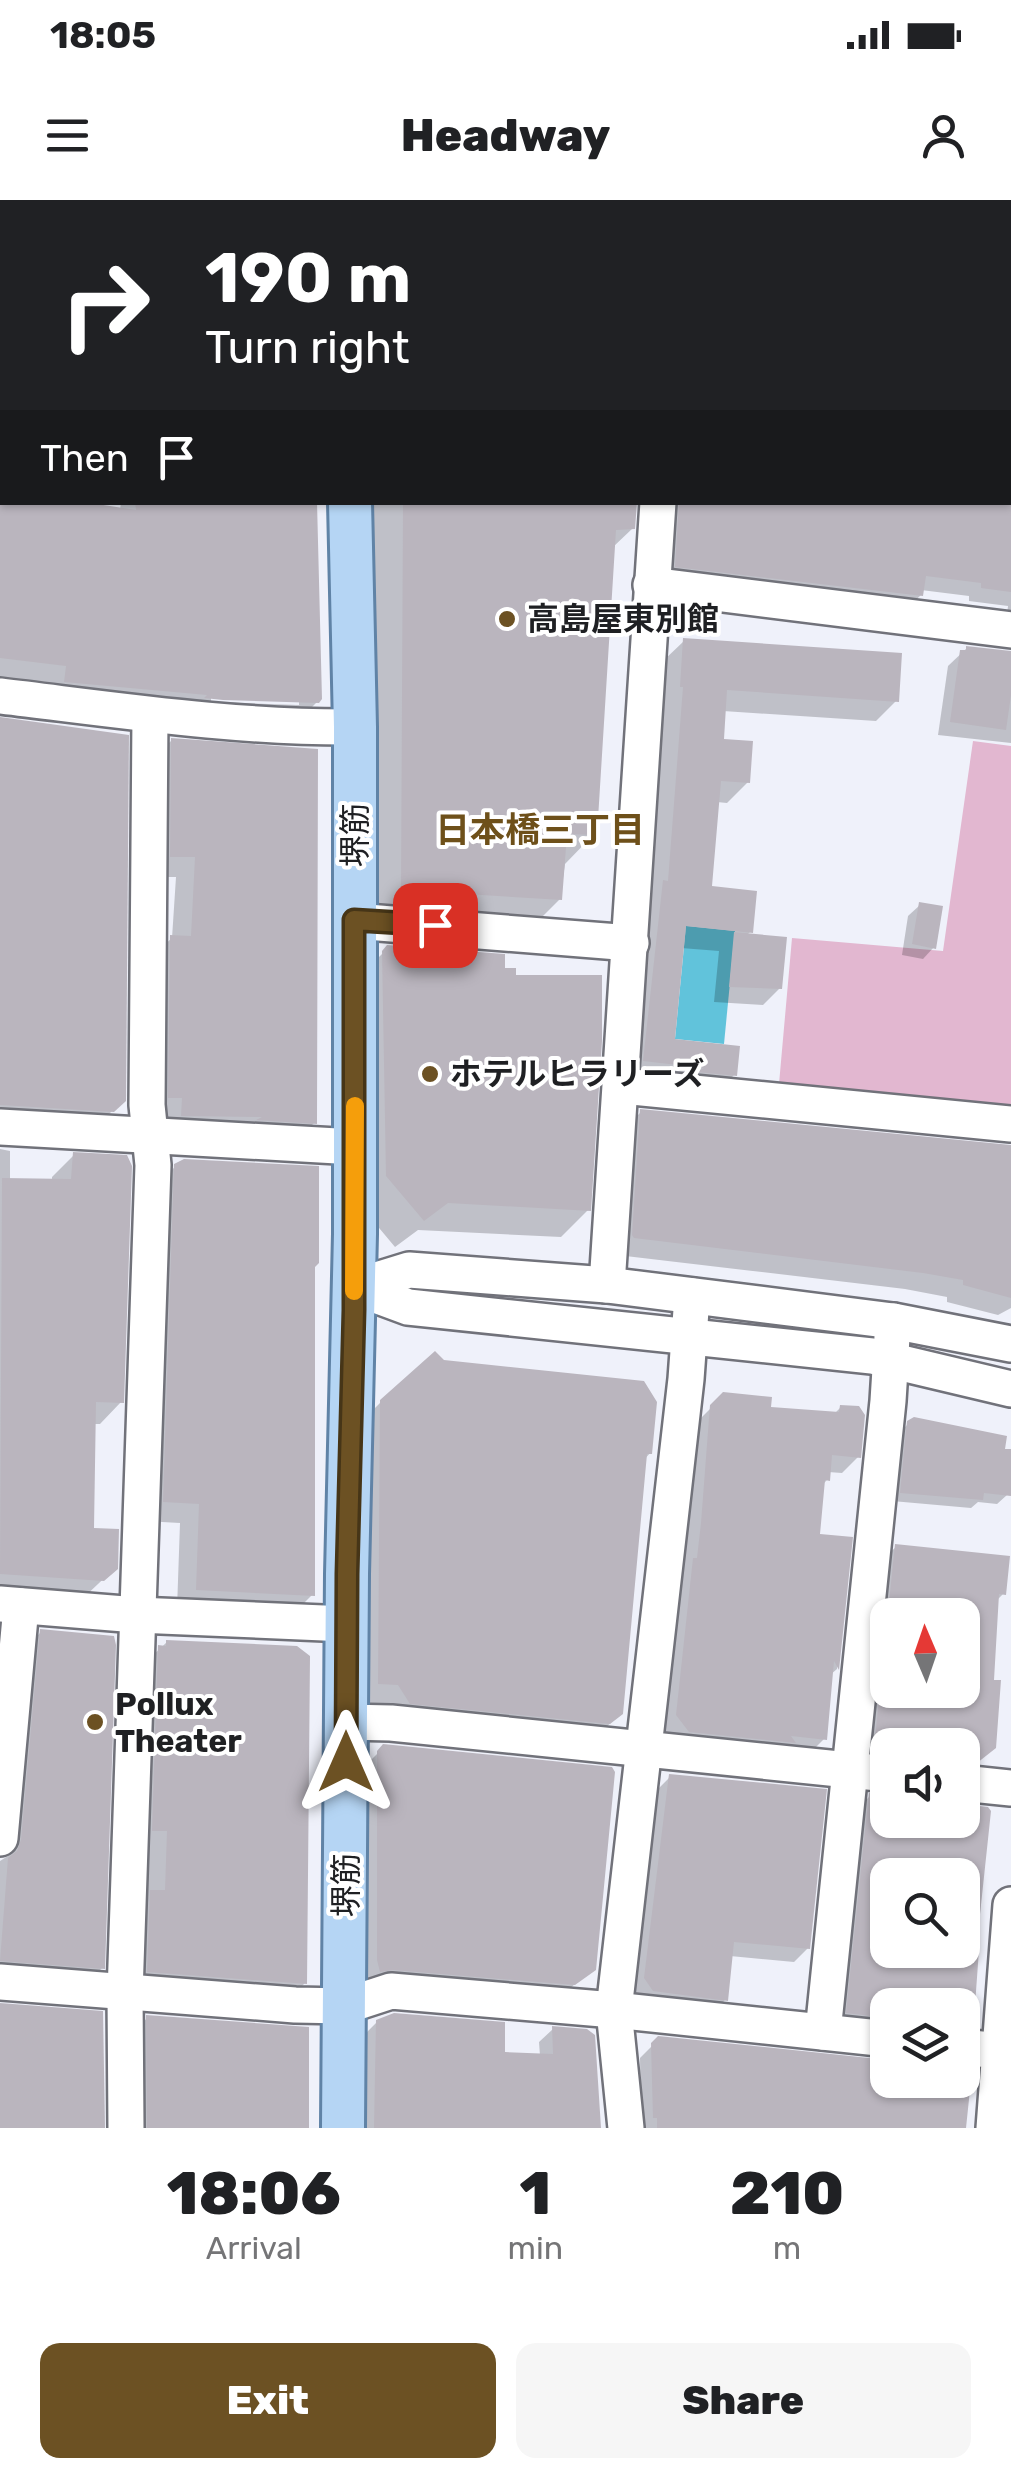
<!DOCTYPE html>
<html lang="en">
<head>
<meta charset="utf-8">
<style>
	:root { --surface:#fff; --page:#f6f6f6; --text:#202124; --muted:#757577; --accent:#6c5123 }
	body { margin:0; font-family:Rubik,"Noto Sans JP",sans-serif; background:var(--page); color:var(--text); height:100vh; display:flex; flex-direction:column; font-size:38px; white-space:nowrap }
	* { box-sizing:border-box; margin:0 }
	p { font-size:32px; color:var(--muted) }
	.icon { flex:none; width:55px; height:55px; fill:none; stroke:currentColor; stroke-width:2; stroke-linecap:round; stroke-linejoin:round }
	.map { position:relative; height:1928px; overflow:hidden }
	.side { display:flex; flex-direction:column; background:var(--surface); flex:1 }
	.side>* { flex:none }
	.hud { position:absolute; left:0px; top:0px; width:1012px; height:305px; box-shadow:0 2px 8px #0004; background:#202124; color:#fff; overflow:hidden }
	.needle { width:65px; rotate:358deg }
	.buttons { position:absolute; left:870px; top:1398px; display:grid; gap:20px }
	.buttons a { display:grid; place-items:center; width:110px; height:110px; border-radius:20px; background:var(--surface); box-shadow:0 2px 8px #0004; font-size:50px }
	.pin { position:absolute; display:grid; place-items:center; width:85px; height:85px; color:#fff; margin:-42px; border-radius:20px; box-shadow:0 5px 15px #0006 }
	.me { position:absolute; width:110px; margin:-55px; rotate:0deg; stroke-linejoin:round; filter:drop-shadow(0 0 8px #0008) }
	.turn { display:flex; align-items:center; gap:35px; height:210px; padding:0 40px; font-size:45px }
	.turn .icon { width:130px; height:130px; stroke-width:2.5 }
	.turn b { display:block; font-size:70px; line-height:85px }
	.then { display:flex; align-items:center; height:95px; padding:0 40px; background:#0003; gap:20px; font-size:38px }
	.eta { display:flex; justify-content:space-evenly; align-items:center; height:170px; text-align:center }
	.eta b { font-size:60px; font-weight:800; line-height:70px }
	.button { display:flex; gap:20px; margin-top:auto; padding:20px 40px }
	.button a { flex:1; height:115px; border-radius:20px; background:var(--accent); color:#fff; font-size:40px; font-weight:800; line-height:115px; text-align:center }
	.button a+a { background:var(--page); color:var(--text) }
	.status { display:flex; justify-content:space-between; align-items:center; height:70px; padding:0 50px; background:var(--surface); direction:ltr }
	.status svg { height:28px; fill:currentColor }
	header { display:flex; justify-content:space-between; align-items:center; height:130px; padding:0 40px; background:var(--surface); font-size:45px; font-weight:800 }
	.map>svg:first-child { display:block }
</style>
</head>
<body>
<div class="status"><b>18:05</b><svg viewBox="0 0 49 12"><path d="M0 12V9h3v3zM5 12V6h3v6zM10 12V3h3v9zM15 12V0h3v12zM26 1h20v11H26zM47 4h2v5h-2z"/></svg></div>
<header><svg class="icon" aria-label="menu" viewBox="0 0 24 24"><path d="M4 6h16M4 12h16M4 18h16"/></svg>Headway<svg class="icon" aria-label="person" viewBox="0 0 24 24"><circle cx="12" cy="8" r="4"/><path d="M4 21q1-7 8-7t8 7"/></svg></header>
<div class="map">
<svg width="1011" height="1928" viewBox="0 0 1011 1928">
	<rect width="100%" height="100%" fill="#eff1fa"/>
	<path fill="#e2b7d0" d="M973 541 1011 546V909L779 884 792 738 943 751Z"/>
	<path fill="#61c3db" d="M686 726 735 731 724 844 675 839Z"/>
	<g fill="#0003" fill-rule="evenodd">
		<path d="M0 0H7L2 2 0 56Z"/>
		<path d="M55 0H234L232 2Z"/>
		<path d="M392 0H528L527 2Z"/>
		<path d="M552 0H696L695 2Z"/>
		<path d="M720 0H967L966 2Z"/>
		<path d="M1010 78 1011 79V148H1010Z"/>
		<path d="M2 150V259H0Z"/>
		<path d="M1011 241V429L1006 424 1008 406 969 401V396L921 390V395L907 408 663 379 661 302H1010Z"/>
		<path d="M0 294 2 302 120 310 121 302H315L317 502 293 526 0 484ZM211 497 299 500V505L211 502Z"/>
		<path d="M374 302H634L633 328 612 348 594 634 565 664 560 699 530 729 373 718Z"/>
		<path d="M684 441 897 500 876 521 723 511 721 541 748 582 727 603 717 602 710 688 750 732 746 736 780 788 763 805 714 802 719 751 681 748 672 842 734 875 714 895 624 881 649 698 664 506H660L663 461Z"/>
		<path d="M967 448 1011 453V543L938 535 948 466Z"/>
		<path d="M0 521 123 900 90 933 0 928Z"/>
		<path d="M172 540 316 921 295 942 161 936 150 758 172 738 176 677H150L151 561Z"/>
		<path d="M920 705 934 747 923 759 902 755 908 716Z"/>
		<path d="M388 748 502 771 588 1010 561 1037 418 1030 395 1047 359 1004 360 776Z"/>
		<path d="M641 912 1011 948V1108L998 1115 947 1102V1097L905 1089 617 1055 624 929Z"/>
		<path d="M0 949 10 951V980L52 981V977L74 955 121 1202 100 1224H93L91 1330 116 1367 80 1401 0 1397Z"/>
		<path d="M176 966 313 1066 312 1395 292 1415 177 1409 180 1323 144 1321 155 986Z"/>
		<path d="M442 1162 650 1253 644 1260 621 1513 599 1534 390 1523 377 1504H359L360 1223 381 1202Z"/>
		<path d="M724 1195 768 1209 834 1214 841 1207 858 1257 842 1273 828 1272 827 1280 822 1285 817 1336 850 1339 837 1469 830 1475 825 1538 808 1555 672 1548 661 1533 677 1377 682 1373 686 1341 695 1224Z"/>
		<path d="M909 1223 1011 1252 1007 1295 997 1304 978 1302 971 1308 892 1301 899 1233Z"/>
		<path d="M896 1347 1003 1394 996 1401 980 1560 962 1575V1545H888V1557L865 1555 883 1359ZM888 1415H962V1490H888Z"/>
		<path d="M41 1432 102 1768 88 1782 0 1776V1661L8 1656 27 1446Z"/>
		<path d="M167 1442 305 1783 280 1808 123 1796 134 1473Z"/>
		<path d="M384 1547 593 1768 558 1799 366 1786 363 1776V1568Z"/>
		<path d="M670 1577 808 1748 794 1762 730 1756 725 1800 711 1814 639 1804 632 1793 656 1591Z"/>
		<path d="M870 1596 888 1620H962L988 1612 972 1814 962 1824V1805H888V1833L835 1825 858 1608ZM888 1675H962V1750H888Z"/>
		<path d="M148 1817 305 1928H134V1832Z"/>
		<path d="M377 1822 503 1855 540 1856 539 1842 553 1829 598 1928H362L363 1836Z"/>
		<path d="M659 1839 888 1880H962V1871L969 1878 964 1928H641L640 1858Z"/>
	</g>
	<g fill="#bab5be" fill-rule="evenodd">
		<path d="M0 302H84L136 310 135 302H317L322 499 319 503 223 500 204 498 207 495 64 482 66 466 0 458Z"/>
		<path d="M403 302H637L635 329 616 330 597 635 567 634 562 700 401 690Z"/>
		<path d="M679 302H1011V392L981 388V383L926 376 923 396 675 367Z"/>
		<path d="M683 438 902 453 899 502 727 490 724 539 753 541 750 583 721 581 712 686 757 691 753 733 686 726 675 839 740 846 737 876 697 872 704 868 643 861 663 680 668 681 683 487H680Z"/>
		<path d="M966 446 1011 451V495L1006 530 950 522 960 450H966Z"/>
		<path d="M0 517 129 535 126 901 114 912 0 905Z"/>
		<path d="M171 538 318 549 317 924 256 920 262 917 181 916 182 898H168L170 735 191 736 195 657H170Z"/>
		<path d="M919 702 943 706 936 749 912 744Z"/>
		<path d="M734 732 787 737 782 789 729 787Z"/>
		<path d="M387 745 505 754V768H516V775H602V841L591 1011 448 1003 424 1021 386 976 382 751Z"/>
		<path d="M640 909 1011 945V1098L963 1085V1080L923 1073 634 1038 632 1035Z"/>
		<path d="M73 952 127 955 132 966 124 1203 96 1202 94 1328 119 1329 118 1369 104 1381 0 1374 2 978 71 979Z"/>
		<path d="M184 959 319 966V1063L315 1067V1396L196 1390 199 1304 163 1302 174 964Z"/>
		<path d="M435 1151 444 1160 644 1181 657 1202 652 1254H647L623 1514 610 1524 410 1504 398 1485 378 1484 380 1200Z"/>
		<path d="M723 1192 772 1197 771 1207 839 1212 840 1205 859 1206 865 1215 861 1258 832 1255 830 1281 825 1280 820 1334 853 1337 839 1470 834 1461 827 1540 791 1536 796 1543 689 1532 676 1515 693 1358H697L701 1323 710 1205Z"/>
		<path d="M914 1217 1007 1236 1005 1249H1011V1296L984 1293 983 1300 900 1293 907 1221Z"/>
		<path d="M895 1344 1010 1356 1006 1395 999 1394 994 1480H1001L996 1548 977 1563 962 1562V1545H895L877 1543 875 1538ZM888 1415H962V1490H888Z"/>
		<path d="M40 1429 114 1436 116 1445 105 1769 0 1761 8 1658 17 1651 21 1640Z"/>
		<path d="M166 1440 297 1446 310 1456 307 1784 147 1772 150 1690H165L167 1631H152L158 1445 166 1446Z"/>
		<path d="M383 1544 612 1567 615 1572 596 1770 575 1785 393 1770 380 1772 377 1760V1551Z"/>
		<path d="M669 1574 827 1589 810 1749 734 1742 728 1801 653 1791 644 1778Z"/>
		<path d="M869 1593 888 1595V1620H962V1604L988 1607 991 1611 978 1733 962 1732V1675H888V1750H979L975 1805H888V1818L846 1813Z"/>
		<path d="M0 1803 103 1811 105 1928H0Z"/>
		<path d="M394 1813 505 1822V1852L553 1854 552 1826 587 1829 595 1835 601 1928H374L376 1820Z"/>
		<path d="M146 1815 309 1827V1928H147Z"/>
		<path d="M658 1836 888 1860V1880H971L966 1928H657V1918H653L651 1843Z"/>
	</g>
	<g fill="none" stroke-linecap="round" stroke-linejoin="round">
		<defs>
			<g id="minor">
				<path d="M719 0V2"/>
				<path d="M30 2 31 0"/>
				<path d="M551 2V0"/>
				<path d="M0 80H2"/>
				<path d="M1010 206 1011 207"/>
				<path d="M651 385 1011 430"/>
				<path d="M0 496C118 510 236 528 355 527"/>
				<path d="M354 721 631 743"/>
				<path d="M622 886 1011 924"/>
				<path d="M0 927 355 947"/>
				<path d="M607 1085 658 302"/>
				<path d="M354 1087 408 1107 872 1156 1011 1189"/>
				<path d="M354 1087 409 1070 607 1085 893 1121 1011 1144"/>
				<path d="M0 1404 137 1415 347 1424"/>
				<path d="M346 1522 391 1523 888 1574"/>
				<path d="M962 1583 1011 1588"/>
				<path d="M0 1638 21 1406"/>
				<path d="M0 1782 295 1805 345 1806 391 1791 614 1810 888 1839"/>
				<path d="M823 1832 888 1201 893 1121"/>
				<path d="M962 1847 1000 1851"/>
				<path d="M126 1928 125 1794 153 965 147 905 150 515"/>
				<path d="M626 1928 614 1810 686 1179 692 1096"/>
				<path d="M994 1928 1011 1705"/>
			</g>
			<g id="major">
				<path d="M345 0V2"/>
				<path d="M343 1928 347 1374 355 1034V527L350 302"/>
			</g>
		</defs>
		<use href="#minor" stroke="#71727a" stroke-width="40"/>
		<use href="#major" stroke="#6083a6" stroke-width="48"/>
		<use href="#minor" stroke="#fff" stroke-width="35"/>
		<use href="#major" stroke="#b5d5f4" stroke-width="42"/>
	</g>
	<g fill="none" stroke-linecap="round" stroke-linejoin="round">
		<defs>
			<path id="route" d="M346 1562 347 1374 354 1110V720L435 725"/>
		</defs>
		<use href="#route" stroke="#463517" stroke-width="25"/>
		<use href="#route" stroke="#6c5123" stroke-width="18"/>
		<path stroke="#f59e0b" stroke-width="18" d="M354 1091 355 906"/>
	</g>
	<g fill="#6c5123" stroke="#fff" stroke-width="4">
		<circle cx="507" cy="419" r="10"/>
		<circle cx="430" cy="874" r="10"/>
		<circle cx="95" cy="1522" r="10"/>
	</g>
	<g text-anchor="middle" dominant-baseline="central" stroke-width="8" stroke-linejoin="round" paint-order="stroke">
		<g font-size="32" font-weight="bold" fill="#1f2023" stroke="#fff" text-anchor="start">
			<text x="527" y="419">高島屋東別館</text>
			<text x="450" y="874">ホテルヒラリーズ</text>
			<text x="115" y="1504">Pollux<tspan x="115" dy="37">Theater</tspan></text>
		</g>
		<g font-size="32" fill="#1f2023" stroke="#fff">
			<text transform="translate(355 635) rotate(-90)">堺筋</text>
			<text transform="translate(346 1685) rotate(-90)">堺筋</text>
		</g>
		<g font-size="35" font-weight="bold" fill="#6e501a" stroke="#fff">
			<text x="540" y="630">日本橋三丁目</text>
		</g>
	</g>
</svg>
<div class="buttons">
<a><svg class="needle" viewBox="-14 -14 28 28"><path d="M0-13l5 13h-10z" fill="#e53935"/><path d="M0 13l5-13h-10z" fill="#757577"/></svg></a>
<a><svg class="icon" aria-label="sound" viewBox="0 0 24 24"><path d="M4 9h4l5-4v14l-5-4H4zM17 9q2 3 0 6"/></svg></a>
<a><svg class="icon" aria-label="search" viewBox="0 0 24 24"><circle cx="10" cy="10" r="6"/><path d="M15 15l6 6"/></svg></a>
<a><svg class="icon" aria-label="layers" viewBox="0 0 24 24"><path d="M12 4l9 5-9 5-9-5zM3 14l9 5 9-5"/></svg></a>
</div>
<div class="pin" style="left:435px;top:725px;background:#d93025"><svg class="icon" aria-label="arrive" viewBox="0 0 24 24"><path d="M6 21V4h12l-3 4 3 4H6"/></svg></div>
<svg class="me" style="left:346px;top:1562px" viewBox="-20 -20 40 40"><path d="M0-17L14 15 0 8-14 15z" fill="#6c5123" stroke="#fff" stroke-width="4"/></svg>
<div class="hud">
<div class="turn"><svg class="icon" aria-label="right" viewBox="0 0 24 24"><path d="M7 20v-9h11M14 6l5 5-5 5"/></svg><div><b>190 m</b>Turn right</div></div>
<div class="then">Then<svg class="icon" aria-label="arrive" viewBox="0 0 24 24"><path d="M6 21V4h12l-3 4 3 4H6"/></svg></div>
</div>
</div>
<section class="side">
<div class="eta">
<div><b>18:06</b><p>Arrival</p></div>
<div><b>1</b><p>min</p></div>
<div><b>210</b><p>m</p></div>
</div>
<div class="button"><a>Exit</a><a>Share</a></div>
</section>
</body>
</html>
